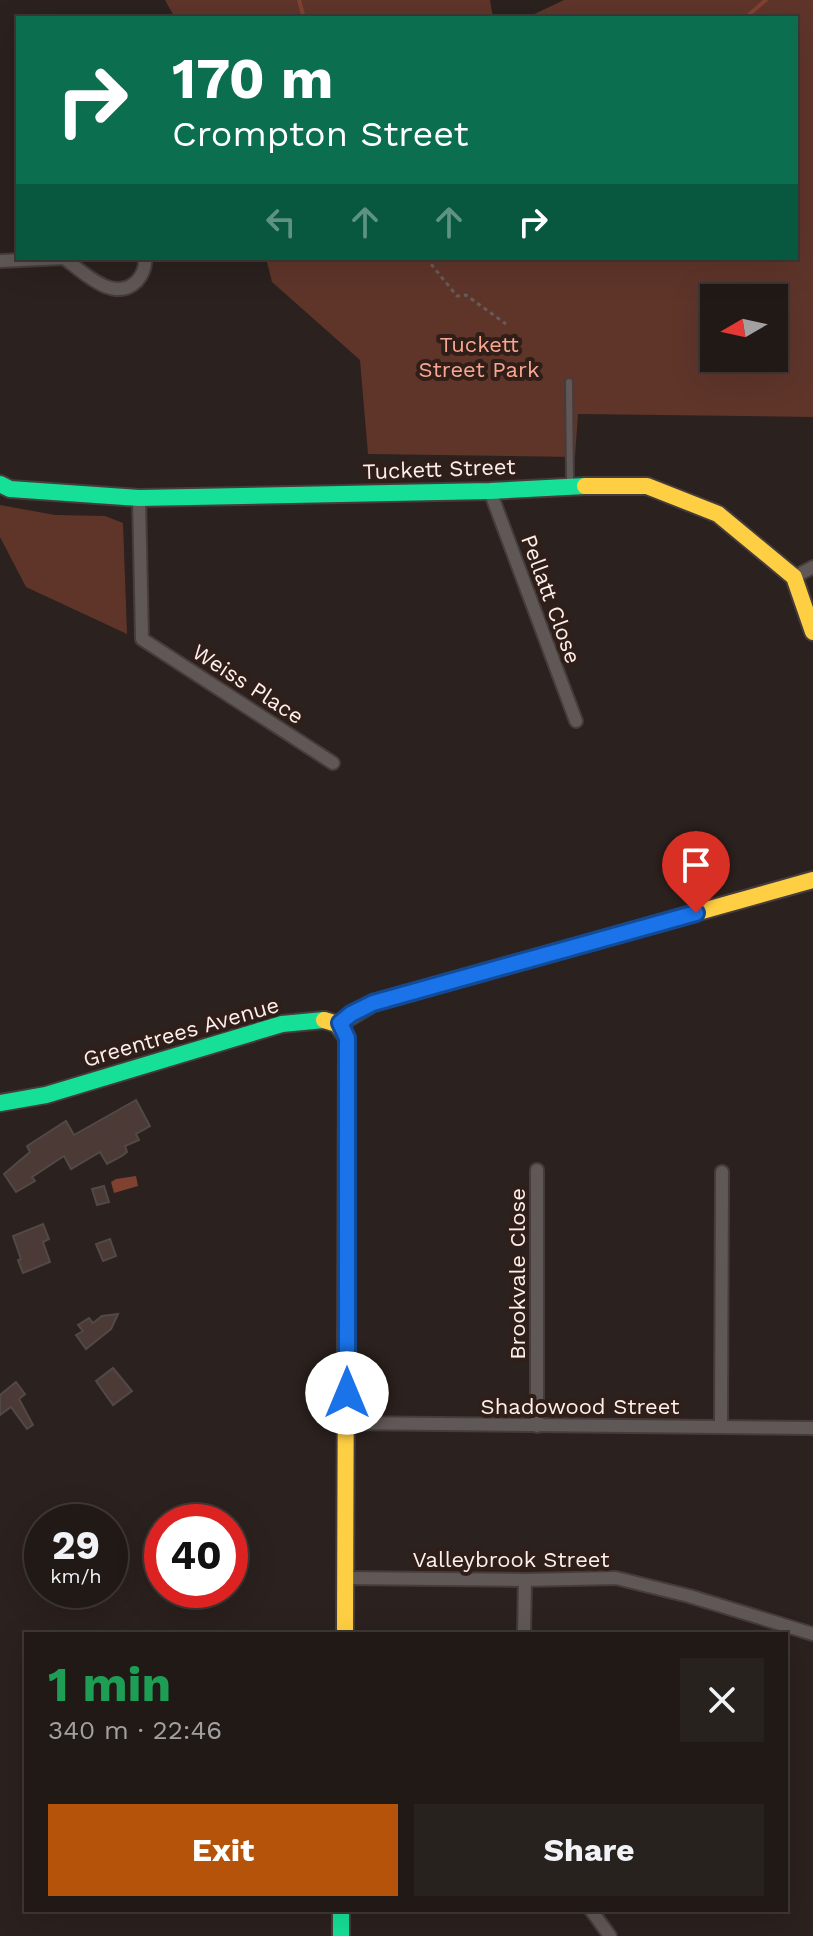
<!DOCTYPE html>
<html lang="en">
<head>
<meta charset="utf-8">
<style>
	:root { --surface:#201916; --page:#28221f; --text:#f1f3f6; --muted:#a2a0a1; --line:#3d3835; --accent:#b45309 }
	body { margin:0; font-family:"Work Sans",sans-serif; background:var(--page); color:var(--text); height:100vh; display:flex; flex-direction:column; font-size:30px; white-space:nowrap }
	* { box-sizing:border-box; margin:0 }
	p { font-size:26px; color:var(--muted) }
	.icon { flex:none; width:44px; height:44px; fill:none; stroke:currentColor; stroke-width:2; stroke-linecap:round; stroke-linejoin:round }
	.map { position:relative; flex:1; overflow:hidden }
	.drawer { position:absolute; left:24px; top:1632px; width:764px; height:280px; display:flex; flex-direction:column; background:var(--surface); border-radius:0px; box-shadow:0 8px 32px #0002,0 0 0 2px var(--line) }
	.drawer>* { flex:none }
	.hud { position:absolute; left:16px; top:16px; width:782px; height:244px; border-radius:0px; box-shadow:0 8px 32px #0002,0 0 0 2px var(--line); background:#0b6e4f; color:#fff; overflow:hidden }
	.needle { width:52px; rotate:261deg }
	.buttons { position:absolute; left:700px; top:284px; display:grid; gap:16px }
	.buttons a { display:grid; place-items:center; width:88px; height:88px; border-radius:0px; background:var(--surface); box-shadow:0 8px 32px #0002,0 0 0 2px var(--line); font-size:40px }
	.speed { position:absolute; left:24px; top:1504px; display:flex; gap:16px; font-size:40px; font-weight:700; text-align:center }
	.speed>* { display:grid; place-content:center; width:104px; height:104px; border-radius:50%; background:var(--surface); box-shadow:0 8px 32px #0002,0 0 0 2px var(--line); line-height:1 }
	.speed small { font-size:20px; font-weight:400 }
	.speed .limit { border:12px solid #d22; background:#fff; color:#111 }
	.pin { position:absolute; display:grid; place-items:center; width:68px; height:68px; color:#fff; margin:-82px -34px; border-radius:50% 50% 50% 0; rotate:-45deg; box-shadow:0 0 8px #0007 }
	.pin .icon { rotate:45deg }
	.me { position:absolute; width:88px; margin:-44px; rotate:0deg; stroke-linejoin:round; filter:drop-shadow(0 0 6px #0008) }
	.turn { display:flex; align-items:center; gap:28px; height:168px; padding:0 24px; font-size:36px }
	.turn .icon { width:104px; height:104px; stroke-width:2.5 }
	.turn b { display:block; font-size:56px; line-height:68px }
	.lanes { display:flex; align-items:center; height:76px; padding:0 24px; background:#0003; justify-content:center; gap:40px; direction:ltr }
	.lanes .off { opacity:.35 }
	.round { display:grid; place-items:center; flex:none; width:84px; height:84px; border-radius:0px; background:var(--page) }
	.overview { display:flex; align-items:center; justify-content:space-between; height:136px; padding:0 24px }
	h1 { font-size:48px; font-weight:700; line-height:60px; color:#1e9e55 }
	.action { display:flex; gap:16px; margin-top:auto; padding:16px 24px }
	.action a { flex:1; height:92px; border-radius:0px; background:var(--accent); color:#fff; font-size:32px; font-weight:700; line-height:92px; text-align:center }
	.action a+a { background:var(--page); color:var(--text) }
	.map>svg:first-child { display:block }
</style>
</head>
<body>
<div class="map">
<svg width="813" height="1936" viewBox="0 0 813 1936">
	<rect width="100%" height="100%" fill="#2b211e"/>
	<g fill="#5f352a" fill-rule="evenodd">
		<path d="M165 0H490L493 18H175Z"/>
		<path d="M564 0H813V417L578 414 575 457 368 454 360 360 272 282 266 258H796V18H526ZM714 298H774V358H714Z"/>
		<path d="M0 505 55 515 105 516 123 523 127 634 26 587 0 537Z"/>
	</g>
	<path fill="#814130" d="M136 1176 138 1186 114 1193 111 1182 116 1179Z"/>
	<g fill="none" stroke-linecap="round" stroke-linejoin="round">
		<g stroke="#814130" stroke-width="4">
			<path d="M299 0 304 18"/>
			<path d="M745 18 766 0"/>
		</g>
	</g>
	<g fill="#4b3a36" stroke="#524946" stroke-width="2">
		<path d="M136 1100 150 1126 136 1134 139 1140 125 1146 127 1152 122 1156 107 1164 100 1152 71 1169 64 1156 32 1177 35 1181 16 1192 4 1174 30 1152 27 1146 66 1121 74 1135Z"/>
		<path d="M104 1186 109 1202 97 1205 92 1189Z"/>
		<path d="M43 1224 49 1239 43 1242 50 1262 23 1273 18 1260 21 1259 13 1236Z"/>
		<path d="M110 1239 116 1256 103 1261 96 1244Z"/>
		<path d="M118 1314 111 1329 86 1349 76 1335 83 1331 78 1325 89 1318 93 1323 102 1316Z"/>
		<path d="M113 1368 132 1391 113 1405 96 1381Z"/>
		<path d="M16 1382 25 1394 19 1399 33 1425 27 1429 11 1407 0 1415V1395Z"/>
	</g>
	<g fill="none" stroke-linecap="round" stroke-linejoin="round">
		<defs>
			<path id="lane" d="M569 382 570 483"/>
			<g id="street">
				<path d="M64 258C83 272 114 304 137 281 143 274 146 267 145 258"/>
				<path d="M0 261 65 258"/>
				<path d="M490 491 576 721"/>
				<path d="M139 498 142 639 333 763"/>
				<path d="M794 577 813 567"/>
				<path d="M347 1423 813 1428"/>
				<path d="M537 1426V1170"/>
				<path d="M721 1427 722 1172"/>
				<path d="M345 1578 525 1580 616 1578 689 1596 813 1634"/>
				<path d="M524 1634 525 1580"/>
				<path d="M591 1910 610 1936"/>
			</g>
			<g id="fast">
				<path d="M0 484 10 489 139 498 490 491 585 486"/>
				<path d="M0 1103 46 1095 282 1024 324 1020"/>
				<path d="M341 1910V1936"/>
			</g>
			<g id="slow">
				<path d="M585 486H647L718 514 794 577 813 632"/>
				<path d="M324 1020 337 1024 347 1038 345 1634"/>
				<path d="M340 1023 373 1003 813 880"/>
			</g>
		</defs>
		<use href="#lane" stroke="#453c3b" stroke-width="10"/>
		<use href="#street" stroke="#453c3b" stroke-width="16"/>
		<use href="#fast" stroke="#453c3b" stroke-width="20"/>
		<use href="#slow" stroke="#453c3b" stroke-width="20"/>
		<path stroke="#665d5b" stroke-width="3" stroke-dasharray="4 4" stroke-linecap="butt" d="M426 258 457 296 466 295 506 324"/>
		<use href="#lane" stroke="#605856" stroke-width="6"/>
		<use href="#street" stroke="#605856" stroke-width="12"/>
		<use href="#fast" stroke="#16e098" stroke-width="16"/>
		<use href="#slow" stroke="#ffcf43" stroke-width="16"/>
	</g>
	<g fill="none" stroke-linecap="round" stroke-linejoin="round">
		<defs>
			<path id="route" d="M347 1393V1038L340 1023 351 1014 373 1003 696 913"/>
		</defs>
		<use href="#route" stroke="#114b97" stroke-width="20"/>
		<use href="#route" stroke="#1a73e8" stroke-width="14"/>
	</g>
	<g text-anchor="middle" dominant-baseline="central" stroke-width="8" stroke-linejoin="round" paint-order="stroke">
		<g font-size="22" fill="#f9a791" stroke="#301e19">
			<text x="479" y="344">Tuckett<tspan x="479" dy="25">Street Park</tspan></text>
		</g>
		<g font-size="22" fill="#fdefec" stroke="#301e19">
			<text transform="translate(439 469) rotate(-2)">Tuckett Street</text>
			<text transform="translate(551 599) rotate(70)">Pellatt Close</text>
			<text transform="translate(248 684) rotate(33)">Weiss Place</text>
			<text transform="translate(181 1032) rotate(-16)">Greentrees Avenue</text>
			<text transform="translate(517 1274) rotate(-90)">Brookvale Close</text>
			<text x="580" y="1406">Shadowood Street</text>
			<text x="511" y="1559">Valleybrook Street</text>
		</g>
	</g>
</svg>
<div class="buttons">
<a><svg class="needle" viewBox="-14 -14 28 28"><path d="M0-13l5 13h-10z" fill="#e53935"/><path d="M0 13l5-13h-10z" fill="#a2a0a1"/></svg></a>
</div>
<div class="speed"><div>29<small>km/h</small></div><div class="limit">40</div></div>
<div class="pin" style="left:696px;top:913px;background:#d93025"><svg class="icon" aria-label="arrive" viewBox="0 0 24 24"><path d="M6 21V4h12l-3 4 3 4H6"/></svg></div>
<svg class="me" style="left:347px;top:1393px" viewBox="-20 -20 40 40"><circle r="19" fill="#fff"/><path d="M0-13L10 11 0 6-10 11z" fill="#1a73e8"/></svg>
<div class="hud">
<div class="turn"><svg class="icon" aria-label="right" viewBox="0 0 24 24"><path d="M7 20v-9h11M14 6l5 5-5 5"/></svg><div><b>170 m</b>Crompton Street</div></div>
<div class="lanes"><svg class="icon off" aria-label="left" viewBox="0 0 24 24"><path d="M17 20v-9H6M10 6l-5 5 5 5"/></svg><svg class="icon off" aria-label="ahead" viewBox="0 0 24 24"><path d="M12 20V5M6 11l6-6 6 6"/></svg><svg class="icon off" aria-label="ahead" viewBox="0 0 24 24"><path d="M12 20V5M6 11l6-6 6 6"/></svg><svg class="icon" aria-label="right" viewBox="0 0 24 24"><path d="M7 20v-9h11M14 6l5 5-5 5"/></svg></div>
</div>
<section class="drawer">
<div class="overview"><div><h1>1 min</h1><p>340 m · 22:46</p></div><a class="round"><svg class="icon" aria-label="close" viewBox="0 0 24 24"><path d="M6 6l12 12M18 6L6 18"/></svg></a></div>
<div class="action"><a>Exit</a><a>Share</a></div>
</section>
</div>
</body>
</html>
